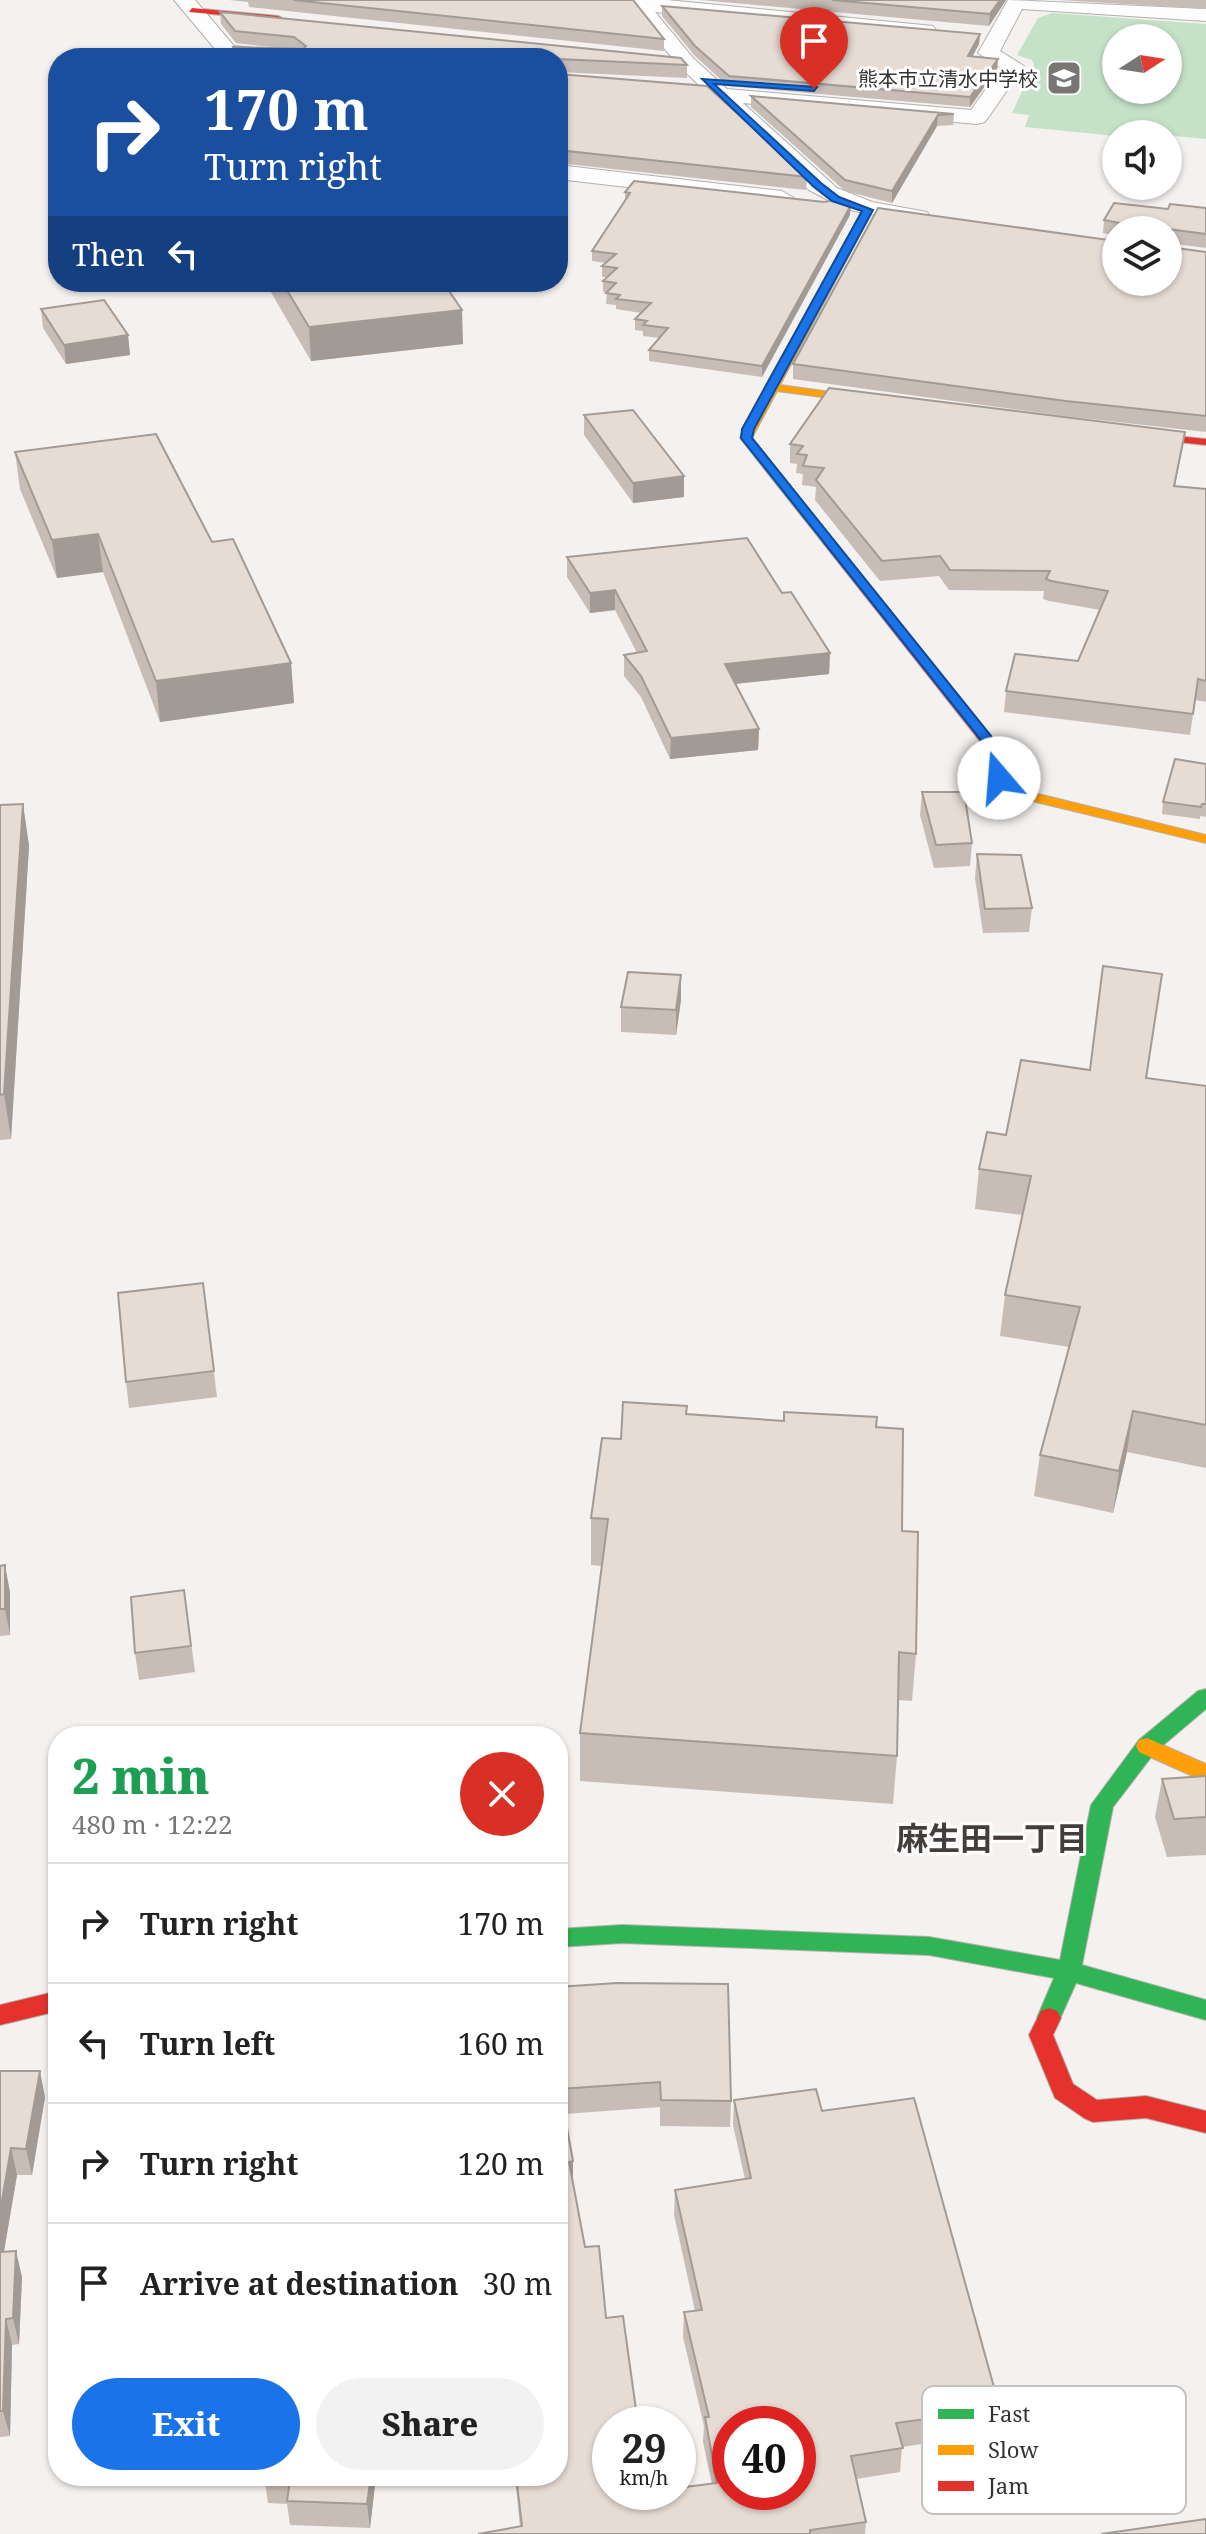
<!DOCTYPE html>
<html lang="en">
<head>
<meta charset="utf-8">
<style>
	:root { --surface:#fff; --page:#f2f2f2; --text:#222; --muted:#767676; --line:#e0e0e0; --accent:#1a73e8 }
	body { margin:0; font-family:"Noto Serif","Noto Sans JP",serif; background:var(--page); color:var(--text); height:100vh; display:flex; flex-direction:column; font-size:30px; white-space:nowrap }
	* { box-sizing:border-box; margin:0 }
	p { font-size:26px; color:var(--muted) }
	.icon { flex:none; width:44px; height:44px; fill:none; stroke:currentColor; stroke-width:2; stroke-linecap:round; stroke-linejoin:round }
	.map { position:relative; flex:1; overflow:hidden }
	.details { position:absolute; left:48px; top:1726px; width:520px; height:760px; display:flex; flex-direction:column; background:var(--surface); border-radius:32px; box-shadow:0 2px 6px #0004 }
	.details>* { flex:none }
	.hud { position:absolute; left:48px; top:48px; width:520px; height:244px; border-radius:32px; box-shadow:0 2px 6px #0004; background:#1a4fa0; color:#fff; overflow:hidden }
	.needle { width:52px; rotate:78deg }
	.controls { position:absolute; left:1102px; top:24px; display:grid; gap:16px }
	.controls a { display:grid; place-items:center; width:80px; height:80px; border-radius:50%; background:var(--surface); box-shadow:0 2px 6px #0004; font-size:40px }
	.speed { position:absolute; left:592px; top:2406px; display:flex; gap:16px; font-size:40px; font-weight:700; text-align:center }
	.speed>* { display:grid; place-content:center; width:104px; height:104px; border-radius:50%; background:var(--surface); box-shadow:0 2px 6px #0004; line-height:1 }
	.speed small { font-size:20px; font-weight:400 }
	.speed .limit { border:12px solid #d22; background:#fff; color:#111 }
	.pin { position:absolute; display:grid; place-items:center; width:68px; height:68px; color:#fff; margin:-82px -34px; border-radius:50% 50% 50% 0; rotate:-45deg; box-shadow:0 0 8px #0007 }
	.pin .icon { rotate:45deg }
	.me { position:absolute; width:88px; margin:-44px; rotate:342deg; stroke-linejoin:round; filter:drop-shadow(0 0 6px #0008) }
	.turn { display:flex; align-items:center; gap:28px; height:168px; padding:0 24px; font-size:36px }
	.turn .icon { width:104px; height:104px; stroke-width:2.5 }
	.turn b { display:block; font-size:56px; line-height:68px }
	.then { display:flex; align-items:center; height:76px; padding:0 24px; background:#0003; gap:16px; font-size:30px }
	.round { display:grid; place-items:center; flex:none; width:84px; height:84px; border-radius:42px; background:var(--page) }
	.head { display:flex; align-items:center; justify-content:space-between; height:136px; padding:0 24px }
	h1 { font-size:48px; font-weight:800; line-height:60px; color:#1e9e55 }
	.primary-button { display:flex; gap:16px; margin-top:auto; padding:16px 24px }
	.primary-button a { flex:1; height:92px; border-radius:48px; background:var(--accent); color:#fff; font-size:32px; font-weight:800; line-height:92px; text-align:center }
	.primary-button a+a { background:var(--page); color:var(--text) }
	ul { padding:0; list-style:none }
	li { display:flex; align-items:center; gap:24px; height:120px; padding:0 24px; border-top:2px solid var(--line) }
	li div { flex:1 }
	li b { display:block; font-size:30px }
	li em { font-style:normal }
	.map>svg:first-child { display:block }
</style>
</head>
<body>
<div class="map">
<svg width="1206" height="2534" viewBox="0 0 1206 2534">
	<rect width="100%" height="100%" fill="#f4f1ef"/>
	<path fill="#c5e2c8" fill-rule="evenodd" d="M1052 13 1206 24V139L1121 131 1116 136 1025 127 1029 115 1012 113 1034 65 1032 60 1017 55 1038 18ZM1116 38H1168V90H1116Z"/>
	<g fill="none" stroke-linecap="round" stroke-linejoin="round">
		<defs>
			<g id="street">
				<path d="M174 0H195L234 46 294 52 304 58 221 56Z"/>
				<path d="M624 0H667L933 26 936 30 933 34 926 36 655 12 693 58 727 89 971 110 1001 68 978 53 1008 0 1206 9V21L1022 9 1000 51 1024 66 985 122 977 124 743 103 837 188 872 202 927 212 931 217 927 222 919 224 845 209 809 190 679 66Z"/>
				<path d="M558 165 782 191 794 198 782 205 558 179Z"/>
			</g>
			<path id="fast" d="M1206 1689V1709L1155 1752 1113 1807 1082 1965 1206 2000V2020L1076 1983 1057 2025 1049 2028 1041 2025 1037 2018 1054 1978 929 1955 622 1943 558 1947V1929L622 1925 929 1937 1060 1960 1091 1805 1139 1740 1198 1691Z"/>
			<g id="slow">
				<path d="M868 207 873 210 780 385 882 399 888 402 882 405 777 391 752 438 831 537 833 540 827 544 823 543 740 438 863 210Z"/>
				<path d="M1009 779 1038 794 1206 835V843L1028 800 1004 786 1002 783Z"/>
				<path d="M1147 1738 1206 1764V1782L1139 1752 1136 1746 1139 1740Z"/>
			</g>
			<g id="jam">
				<path d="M192 8 278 16 282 18 278 20 189 12Z"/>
				<path d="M1125 431 1206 439V445L1121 436V432Z"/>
				<path d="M823 537H831L991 736 1005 776 1014 780V786H1004L994 781 979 740 823 543Z"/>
				<path d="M58 1991V2011L0 2025V2005Z"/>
				<path d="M1049 2008 1057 2011 1061 2018 1053 2035 1073 2084 1097 2100 1146 2096 1206 2111V2133L1146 2118 1093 2122 1084 2118 1055 2098 1029 2035 1041 2011Z"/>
			</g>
		</defs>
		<use href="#street" stroke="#b3b0ae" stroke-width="2"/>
		<use href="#fast" stroke="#b3b0ae" stroke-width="2"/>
		<use href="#slow" stroke="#b3b0ae" stroke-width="2"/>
		<use href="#jam" stroke="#b3b0ae" stroke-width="2"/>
		<use href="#street" fill="#fdfdfd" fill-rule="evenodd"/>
		<use href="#fast" fill="#30b455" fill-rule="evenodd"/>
		<use href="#slow" fill="#ff9f0a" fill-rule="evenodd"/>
		<use href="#jam" fill="#e5322d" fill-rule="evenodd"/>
	</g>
	<g fill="#c7bdb6">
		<path d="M229 0H633L664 39V51L249 7 248 2Z"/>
		<path d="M701 0H1006L989 26Z"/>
		<path d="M1059 0H1206V9Z"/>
		<path d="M662 6 980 34 979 44 972 57 998 59 997 69 970 107 728 86 695 56 662 16Z"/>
		<path d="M220 12 687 65V78L558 72V58H234L233 47 291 49 236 43 221 24Z"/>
		<path d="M558 74 807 177 806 190 558 163Z"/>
		<path d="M751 96 954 114 953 125 937 126 892 203 845 191 751 107Z"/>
		<path d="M625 192 850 215 762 377 649 361V350L659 338 643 336V331L635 330V319L641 313 616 309V305L606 304 607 292H603V281L607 277H602V266L606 263 592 261V251L625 200Z"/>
		<path d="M1206 208V248L1168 243V230H1116V236L1103 233 1104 220 1168 209Z"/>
		<path d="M1206 252V432L1064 416 793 379V364Z"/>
		<path d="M265 282H443L463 344 311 361Z"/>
		<path d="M41 309 128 335 130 355 66 364 43 328Z"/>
		<path d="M584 415 684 497 633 503 584 435Z"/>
		<path d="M1185 432 1175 486 1206 489V702L1195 700 1190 735 1004 712 1006 691 1078 661 1100 610 1049 601 1043 599 1044 591 949 590 939 576 880 581 815 500 816 487 802 485 803 474 796 473 797 464 790 463V444Z"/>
		<path d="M15 452 212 542 291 663 294 703 160 722 103 572 57 578 20 489Z"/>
		<path d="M567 557 782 593 830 653 829 674 735 684 759 729 758 750 670 759 641 697 624 676V655L637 653 615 610 590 613 567 577Z"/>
		<path d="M1206 764V817L1200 816V819L1162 814 1163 802Z"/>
		<path d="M922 792 972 843 970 866 934 868 920 815Z"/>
		<path d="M23 804 29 846 11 1139 0 1140V805Z"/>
		<path d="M977 854 1032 908 1029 932 983 933 975 878Z"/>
		<path d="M681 1000 676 1035 621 1032V1007Z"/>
		<path d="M1146 1078 1206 1086V1468L1127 1452 1113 1513 1034 1496 1040 1455 1069 1347 1000 1336 1005 1295 1022 1215 975 1209 979 1169 1006 1135Z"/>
		<path d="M203 1283 217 1397 129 1408 126 1382Z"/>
		<path d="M687 1414 876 1427 902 1531 916 1654 912 1701 898 1700 897 1756 893 1804 580 1781V1733L602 1566 591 1565V1518L621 1439Z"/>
		<path d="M0 1566 10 1592V1635L0 1636Z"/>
		<path d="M184 1590 195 1672 139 1680 135 1653Z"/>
		<path d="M1206 1776V1855L1167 1857 1155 1817 1162 1779Z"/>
		<path d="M558 1987 731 2101 730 2127 660 2126V2107L565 2114 573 2161V2185L610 2492H678L712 2484 703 2442 704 2426 683 2337 684 2312 695 2311 674 2215 675 2190 745 2179 733 2125 734 2100 822 2111 1000 2409 996 2433 902 2447 900 2472 856 2479 866 2522 865 2534H478L520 2527 515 2476H558Z"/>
		<path d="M0 2071 45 2097 32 2175H17L4 2252 22 2277 19 2344 12 2345 10 2436 0 2437Z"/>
		<path d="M264 2476H376L370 2528 290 2525 287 2504 268 2503Z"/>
	</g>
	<g fill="#a29a94">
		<path d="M1000 0H1006L989 26 990 14Z"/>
		<path d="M980 34 979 44 967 66 968 56Z"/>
		<path d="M998 59 997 69 970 107V97Z"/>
		<path d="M938 115 937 126 892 203V191Z"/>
		<path d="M851 205 850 215 762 377V366Z"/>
		<path d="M462 310 463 344 311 361 309 327Z"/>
		<path d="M128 335 130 355 66 364 64 345Z"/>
		<path d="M1185 432 1182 450 1171 505 1174 486Z"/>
		<path d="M684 476V497L633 503V483Z"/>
		<path d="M98 534 103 572 57 578 52 540Z"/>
		<path d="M615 590V610L590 613V593Z"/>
		<path d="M830 653 829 674 724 685 725 664Z"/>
		<path d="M291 663 294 703 160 722 156 681Z"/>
		<path d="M759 729 758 750 670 759 671 738Z"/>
		<path d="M23 804 29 846 11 1139 4 1094Z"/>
		<path d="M681 975V1000L676 1035V1010Z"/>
		<path d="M1133 1411 1127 1452 1113 1513 1119 1471Z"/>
		<path d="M5 1565 10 1592V1635L5 1609Z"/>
		<path d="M40 2071 45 2097 32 2175 26 2149Z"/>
		<path d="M11 2148 17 2175 0 2274V2212Z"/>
		<path d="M573 2161V2187L569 2162Z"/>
		<path d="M16 2251 22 2277 19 2344 13 2318Z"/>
		<path d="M6 2319 12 2345 10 2436 3 2411Z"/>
		<path d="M371 2476H376L370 2528 367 2504Z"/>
	</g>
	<g fill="#e7dcd4" stroke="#a29a94" stroke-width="2" fill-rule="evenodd">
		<path d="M293 0H633L664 39Z"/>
		<path d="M832 0H1000L990 14Z"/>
		<path d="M662 6 980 34 968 56 998 59 970 97 729 76 695 46Z"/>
		<path d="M220 12 681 58 687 65 558 59V58H264V57L236 55 233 47 303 49 306 46 294 37 235 31Z"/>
		<path d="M558 74 707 86 807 177 558 150Z"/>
		<path d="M751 96 954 114 938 115 892 191 845 180Z"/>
		<path d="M634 181 824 202 834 200 851 205 762 366 649 350 668 328 643 325 647 321 635 319 651 303 616 299 620 295 606 293 616 283 603 281 617 268 602 266 616 254 592 251 630 193 625 192Z"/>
		<path d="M1114 203 1168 209 1170 204 1206 208V234L1168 229 1120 230V223L1104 220Z"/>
		<path d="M878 208 1116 241V282H1168V247L1206 252V416L1066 401 793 364Z"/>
		<path d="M282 282H443L462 310 309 327Z"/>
		<path d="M104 300 128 335 64 345 41 309Z"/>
		<path d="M829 388 1185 432 1174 486 1206 489V681L1198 679 1193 714 1006 691 1015 654 1078 661 1108 591 1051 581 1046 579 1050 571 950 570 940 556 882 561 816 480 824 468 803 466 807 455 797 454 803 446 790 444Z"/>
		<path d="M633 410 684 476 633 483 584 415Z"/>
		<path d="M156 434 212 542 233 539 291 663 156 681 98 534 52 540 15 452Z"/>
		<path d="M747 538 782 593 791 592 830 653 725 664 759 729 671 738 641 676 624 655 647 651 615 590 590 593 567 557Z"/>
		<path d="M1175 759 1206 764V804H1202L1201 807 1163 802Z"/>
		<path d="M922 792H964L972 843 936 845Z"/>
		<path d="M23 804 4 1094 0 1095V805Z"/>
		<path d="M977 854 1021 855 1032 908 985 909Z"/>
		<path d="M1103 966 1162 974 1146 1078 1206 1086V1425L1133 1411 1119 1471 1040 1455 1080 1307 1005 1295 1031 1176 979 1169 987 1132 1006 1135 1021 1060 1090 1070Z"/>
		<path d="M628 972 681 975 676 1010 621 1007Z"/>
		<path d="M203 1283 214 1371 126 1382 118 1293Z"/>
		<path d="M623 1402 687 1406 686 1414 784 1421V1412L877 1417 876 1427 903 1429 902 1531 918 1532 916 1654 899 1652 897 1756 580 1733 608 1519 591 1518 602 1438 621 1439Z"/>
		<path d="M5 1565V1609H0V1566Z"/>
		<path d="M184 1590 191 1646 135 1653 131 1597Z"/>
		<path d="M1206 1776V1817L1174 1819 1162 1779Z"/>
		<path d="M617 1983 728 1984 731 2101 661 2100 660 2082 560 2089 573 2161 569 2162 585 2247 599 2246 606 2318 623 2316 638 2424H610V2492H678V2488L717 2483 705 2417H709L684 2312 702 2310 675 2190 751 2178 734 2100 816 2089 822 2111 914 2098 1000 2409 896 2423 903 2448 851 2456 866 2522 810 2530V2534H478L522 2526 516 2476H558V1987ZM730 2424H798V2492H730Z"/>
		<path d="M0 2071H40L26 2149 11 2148 0 2212Z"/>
		<path d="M16 2251 13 2318 6 2319 3 2411H0V2252Z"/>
		<path d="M264 2476H371L367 2504 287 2501 290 2480 264 2479Z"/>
		<path d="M1206 2519V2534H1101Z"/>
	</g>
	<path fill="#1a73e8" stroke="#114b97" stroke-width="2" d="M702 79 817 87 814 91 714 84 821 183 839 197 873 210 754 429 752 438 991 736 1006 778 1004 781H994L980 739 741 438 742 429 862 211 832 201 814 187Z"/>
	<defs>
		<symbol id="school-square" viewBox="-11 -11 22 22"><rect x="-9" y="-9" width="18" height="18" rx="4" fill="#787573" stroke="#fff"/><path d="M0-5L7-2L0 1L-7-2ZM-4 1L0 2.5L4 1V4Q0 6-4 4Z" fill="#fff"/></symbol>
	</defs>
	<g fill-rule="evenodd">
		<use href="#school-square" x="1044" y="58" width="40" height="40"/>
	</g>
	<g text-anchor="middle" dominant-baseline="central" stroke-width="6" stroke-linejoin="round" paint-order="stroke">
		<g font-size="20" fill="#353230" stroke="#fff" text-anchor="end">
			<text x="1038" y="78">熊本市立清水中学校</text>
		</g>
		<g font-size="32" font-weight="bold" fill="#433e3b" stroke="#fff">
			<text x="992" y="1837">麻生田一丁目</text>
		</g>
	</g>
	<rect x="922" y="2386" width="264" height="128" rx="12" fill="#fff" stroke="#c2c2c1" stroke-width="2"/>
	<rect x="938" y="2409" width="36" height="10" fill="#30b455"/>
	<rect x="938" y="2445" width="36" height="10" fill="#ff9f0a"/>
	<rect x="938" y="2481" width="36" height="10" fill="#e5322d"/>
	<g font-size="22" fill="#353230">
		<text x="988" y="2422">Fast</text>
		<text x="988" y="2458">Slow</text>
		<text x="988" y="2494">Jam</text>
	</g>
</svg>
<div class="controls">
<a><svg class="needle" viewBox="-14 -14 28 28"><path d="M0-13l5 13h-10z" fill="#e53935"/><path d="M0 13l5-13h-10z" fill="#767676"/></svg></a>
<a><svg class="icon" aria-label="sound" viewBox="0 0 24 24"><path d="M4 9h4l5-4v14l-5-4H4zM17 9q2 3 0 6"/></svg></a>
<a><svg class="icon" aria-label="layers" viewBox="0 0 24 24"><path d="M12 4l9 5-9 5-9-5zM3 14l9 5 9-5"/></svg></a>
</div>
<div class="speed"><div>29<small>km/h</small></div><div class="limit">40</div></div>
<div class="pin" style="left:814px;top:89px;background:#d93025"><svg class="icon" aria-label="arrive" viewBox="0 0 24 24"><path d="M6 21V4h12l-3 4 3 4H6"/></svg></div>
<svg class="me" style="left:999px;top:778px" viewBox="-20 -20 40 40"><circle r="19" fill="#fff"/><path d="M0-13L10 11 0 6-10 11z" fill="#1a73e8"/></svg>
<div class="hud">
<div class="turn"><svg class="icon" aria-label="right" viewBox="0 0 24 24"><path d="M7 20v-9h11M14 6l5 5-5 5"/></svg><div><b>170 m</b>Turn right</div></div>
<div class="then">Then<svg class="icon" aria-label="left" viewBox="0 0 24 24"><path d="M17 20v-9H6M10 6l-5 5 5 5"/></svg></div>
</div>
<section class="details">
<div class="head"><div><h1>2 min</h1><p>480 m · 12:22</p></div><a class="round" style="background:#d93025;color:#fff"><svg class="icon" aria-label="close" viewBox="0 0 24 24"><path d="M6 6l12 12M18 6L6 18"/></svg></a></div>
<ul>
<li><svg class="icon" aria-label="right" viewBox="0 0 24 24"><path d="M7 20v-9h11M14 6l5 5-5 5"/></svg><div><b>Turn right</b></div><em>170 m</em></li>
<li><svg class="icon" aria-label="left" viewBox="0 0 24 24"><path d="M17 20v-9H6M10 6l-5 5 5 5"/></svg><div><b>Turn left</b></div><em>160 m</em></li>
<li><svg class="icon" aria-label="right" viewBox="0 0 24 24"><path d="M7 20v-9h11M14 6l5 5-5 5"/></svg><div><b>Turn right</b></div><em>120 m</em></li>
<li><svg class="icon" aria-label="arrive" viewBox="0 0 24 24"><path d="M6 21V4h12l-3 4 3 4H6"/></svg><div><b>Arrive at destination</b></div><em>30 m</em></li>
</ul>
<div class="primary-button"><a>Exit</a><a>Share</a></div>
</section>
</div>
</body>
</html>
